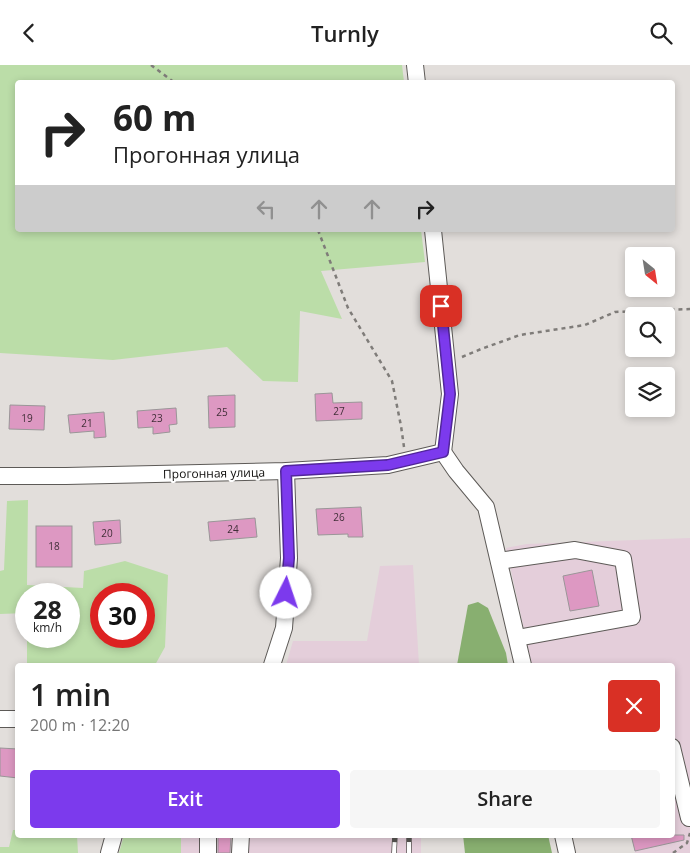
<!DOCTYPE html>
<html lang="en">
<head>
<meta charset="utf-8">
<style>
	:root { --surface:#fff; --page:#f6f6f6; --text:#222; --muted:#767676; --accent:#7c3aed }
	body { margin:0; font-family:"Open Sans",sans-serif; background:var(--page); color:var(--text); height:100vh; display:flex; flex-direction:column; font-size:19px; white-space:nowrap }
	* { box-sizing:border-box; margin:0 }
	p { font-size:16px; color:var(--muted) }
	.icon { flex:none; width:28px; height:28px; fill:none; stroke:currentColor; stroke-width:2; stroke-linecap:round; stroke-linejoin:round }
	.map { position:relative; flex:1; overflow:hidden }
	.panel { position:absolute; left:15px; top:598px; width:660px; height:175px; display:flex; flex-direction:column; background:var(--surface); border-radius:5px; box-shadow:0 2px 8px #0003 }
	.panel>* { flex:none }
	.hud { position:absolute; left:15px; top:15px; width:660px; height:152px; border-radius:5px; box-shadow:0 2px 8px #0003; background:#fff; color:var(--text); overflow:hidden }
	.needle { width:32px; rotate:150deg }
	.tools { position:absolute; left:625px; top:182px; display:grid; gap:10px }
	.tools a { display:grid; place-items:center; width:50px; height:50px; border-radius:5px; background:var(--surface); box-shadow:0 2px 8px #0003; font-size:25px }
	.speed { position:absolute; left:15px; top:518px; display:flex; gap:10px; font-size:25px; font-weight:700; text-align:center }
	.speed>* { display:grid; place-content:center; width:65px; height:65px; border-radius:50%; background:var(--surface); box-shadow:0 2px 8px #0003; line-height:1 }
	.speed small { font-size:12px; font-weight:400 }
	.speed .limit { border:8px solid #d22; background:#fff; color:#111 }
	.pin { position:absolute; display:grid; place-items:center; width:42px; height:42px; color:#fff; margin:-21px; border-radius:10px; box-shadow:0 2px 8px #0006 }
	.me { position:absolute; width:55px; margin:-28px; rotate:4deg; stroke-linejoin:round; filter:drop-shadow(0 0 4px #0008) }
	.turn { display:flex; align-items:center; gap:18px; height:105px; padding:0 15px; font-size:22px }
	.turn .icon { width:65px; height:65px; stroke-width:2.5 }
	.turn b { display:block; font-size:35px; line-height:42px }
	.lanes { display:flex; align-items:center; height:48px; padding:0 15px; background:#0003; justify-content:center; gap:25px; direction:ltr }
	.lanes .off { opacity:.35 }
	.round { display:grid; place-items:center; flex:none; width:52px; height:52px; border-radius:5px; background:var(--page) }
	.headline { display:flex; align-items:center; justify-content:space-between; height:85px; padding:0 15px }
	h1 { font-size:30px; font-weight:600; line-height:38px }
	.button { display:flex; gap:10px; margin-top:auto; padding:10px 15px }
	.button a { flex:1; height:58px; border-radius:5px; background:var(--accent); color:#fff; font-size:20px; font-weight:600; line-height:58px; text-align:center }
	.button a+a { background:var(--page); color:var(--text) }
	header { display:flex; justify-content:space-between; align-items:center; height:65px; padding:0 15px; background:var(--surface); font-size:22px; font-weight:600 }
	.map>svg:first-child { display:block }
</style>
</head>
<body>
<header><svg class="icon" aria-label="back" viewBox="0 0 24 24"><path d="M15 5l-7 7 7 7"/></svg>Turnly<svg class="icon" aria-label="search" viewBox="0 0 24 24"><circle cx="10" cy="10" r="6"/><path d="M15 15l6 6"/></svg></header>
<div class="map">
<svg width="690" height="788" viewBox="0 0 690 788">
	<rect width="100%" height="100%" fill="#e2dedb"/>
	<g fill="#e4ceda">
		<path d="M690 473V788H635L631 770H672V600H532L506 483 527 479Z"/>
		<path d="M413 500 419 600H286L293 576H367L380 501Z"/>
		<path d="M124 770H421V788H119Z"/>
	</g>
	<g fill="#bbdda8" fill-rule="evenodd">
		<path d="M0 0H402L404 17 18 18V165H421L425 197 321 206 342 254 300 246 298 317 263 316 227 282 113 295 0 288Z"/>
		<path d="M28 435 27 520 83 523 84 506 125 496 168 510 165 582 155 600H27V571H69V529H26V548L0 549V506L4 505 7 436ZM101 529H144V571H101Z"/>
		<path d="M13 765H17L18 770H77L78 788H0V782H9Z"/>
		<path d="M124 770H181V788H119Z"/>
	</g>
	<g fill="#88af70">
		<path d="M478 537 488 543 506 588 508 600H457L468 540Z"/>
		<path d="M463 770H548L552 788H465Z"/>
	</g>
	<g fill="#dd98c2" stroke="#9a9698">
		<path d="M332 328 333 338 362 337V354L316 356 315 329Z"/>
		<path d="M235 330V362L209 363 208 331Z"/>
		<path d="M10 340 45 341 44 365 9 364Z"/>
		<path d="M176 343 177 359 169 360 170 367 153 369V362L138 363 137 346Z"/>
		<path d="M104 347 106 372 94 373V366L70 368 68 350Z"/>
		<path d="M361 442 363 472H348V469L318 470 316 444Z"/>
		<path d="M255 453 257 472 210 476 208 457Z"/>
		<path d="M120 455 121 478 95 480 93 457Z"/>
		<rect x="36" y="461" width="36" height="41"/>
		<path d="M592 505 599 541 570 546 563 511Z"/>
		<path d="M0 683 18 684V713L0 711Z"/>
		<path d="M218 770H231L230 788H218Z"/>
		<path d="M631 770H684V775L635 786Z"/>
	</g>
	<g fill="none" stroke-linecap="round" stroke-linejoin="round">
		<defs>
			<g id="minor">
				<path d="M415 0 417 18"/>
				<path d="M433 165 450 329 443 387"/>
				<path d="M443 387 456 406 486 442 523 600"/>
				<path d="M0 411H66L286 406 388 400 443 387"/>
				<path d="M499 496 575 485 623 494 632 552 517 573"/>
				<path d="M272 600 284 563 289 493 286 406"/>
				<path d="M0 654H18"/>
				<path d="M672 682 689 753 690 752"/>
				<path d="M208 770V788"/>
				<path d="M563 770 567 788"/>
				<path d="M109 788 114 770"/>
				<path d="M240 788 241 770"/>
			</g>
		</defs>
		<use href="#minor" stroke="#5d5a57" stroke-width="18"/>
		<g stroke="#7f7c79" stroke-width="2.5" stroke-dasharray="4 4" stroke-linecap="butt">
			<path d="M151 0 175 18"/>
			<path d="M318 165 348 243 392 316 401 361 404 382"/>
			<path d="M462 292 481 284 520 270 585 260 615 247 690 244"/>
			<path d="M673 788 687 778 690 768"/>
		</g>
		<use href="#minor" stroke="#fff" stroke-width="16"/>
		<defs>
			<g id="rail">
				<path d="M394 788 395 770"/>
				<path d="M409 788V770"/>
			</g>
		</defs>
		<use href="#rail" stroke="#575552" stroke-width="5.5"/>
		<use href="#rail" stroke="#fff" stroke-width="4" stroke-dasharray="11" stroke-linecap="butt"/>
	</g>
	<g fill="none" stroke-linecap="round" stroke-linejoin="round">
		<defs>
			<path id="route" d="M286 528 289 493 286 406 388 400 443 387 450 329 441 241"/>
		</defs>
		<use href="#route" stroke="#51269a" stroke-width="12"/>
		<use href="#route" stroke="#7c3aed" stroke-width="9"/>
	</g>
	<g text-anchor="middle" dominant-baseline="central" stroke-width="4" stroke-linejoin="round" paint-order="stroke">
		<g font-size="10" fill="#412f38">
			<text x="339" y="346">27</text>
			<text x="222" y="347">25</text>
			<text x="27" y="353">19</text>
			<text x="157" y="353">23</text>
			<text x="87" y="358">21</text>
			<text x="339" y="452">26</text>
			<text x="233" y="464">24</text>
			<text x="107" y="468">20</text>
			<text x="54" y="481">18</text>
		</g>
		<g font-size="12" fill="#0d0c0a" stroke="#fff">
			<text transform="translate(214 408) rotate(-1)">Прогонная улица</text>
		</g>
	</g>
</svg>
<div class="tools">
<a><svg class="needle" viewBox="-14 -14 28 28"><path d="M0-13l5 13h-10z" fill="#e53935"/><path d="M0 13l5-13h-10z" fill="#767676"/></svg></a>
<a><svg class="icon" aria-label="search" viewBox="0 0 24 24"><circle cx="10" cy="10" r="6"/><path d="M15 15l6 6"/></svg></a>
<a><svg class="icon" aria-label="layers" viewBox="0 0 24 24"><path d="M12 4l9 5-9 5-9-5zM3 14l9 5 9-5"/></svg></a>
</div>
<div class="speed"><div>28<small>km/h</small></div><div class="limit">30</div></div>
<div class="pin" style="left:441px;top:241px;background:#d93025"><svg class="icon" aria-label="arrive" viewBox="0 0 24 24"><path d="M6 21V4h12l-3 4 3 4H6"/></svg></div>
<svg class="me" style="left:286px;top:528px" viewBox="-20 -20 40 40"><circle r="19" fill="#fff"/><path d="M0-13L10 11 0 6-10 11z" fill="#7c3aed"/></svg>
<div class="hud">
<div class="turn"><svg class="icon" aria-label="right" viewBox="0 0 24 24"><path d="M7 20v-9h11M14 6l5 5-5 5"/></svg><div><b>60 m</b>Прогонная улица</div></div>
<div class="lanes"><svg class="icon off" aria-label="left" viewBox="0 0 24 24"><path d="M17 20v-9H6M10 6l-5 5 5 5"/></svg><svg class="icon off" aria-label="ahead" viewBox="0 0 24 24"><path d="M12 20V5M6 11l6-6 6 6"/></svg><svg class="icon off" aria-label="ahead" viewBox="0 0 24 24"><path d="M12 20V5M6 11l6-6 6 6"/></svg><svg class="icon" aria-label="right" viewBox="0 0 24 24"><path d="M7 20v-9h11M14 6l5 5-5 5"/></svg></div>
</div>
<section class="panel">
<div class="headline"><div><h1>1 min</h1><p>200 m · 12:20</p></div><a class="round" style="background:#d93025;color:#fff"><svg class="icon" aria-label="close" viewBox="0 0 24 24"><path d="M6 6l12 12M18 6L6 18"/></svg></a></div>
<div class="button"><a>Exit</a><a>Share</a></div>
</section>
</div>
</body>
</html>
